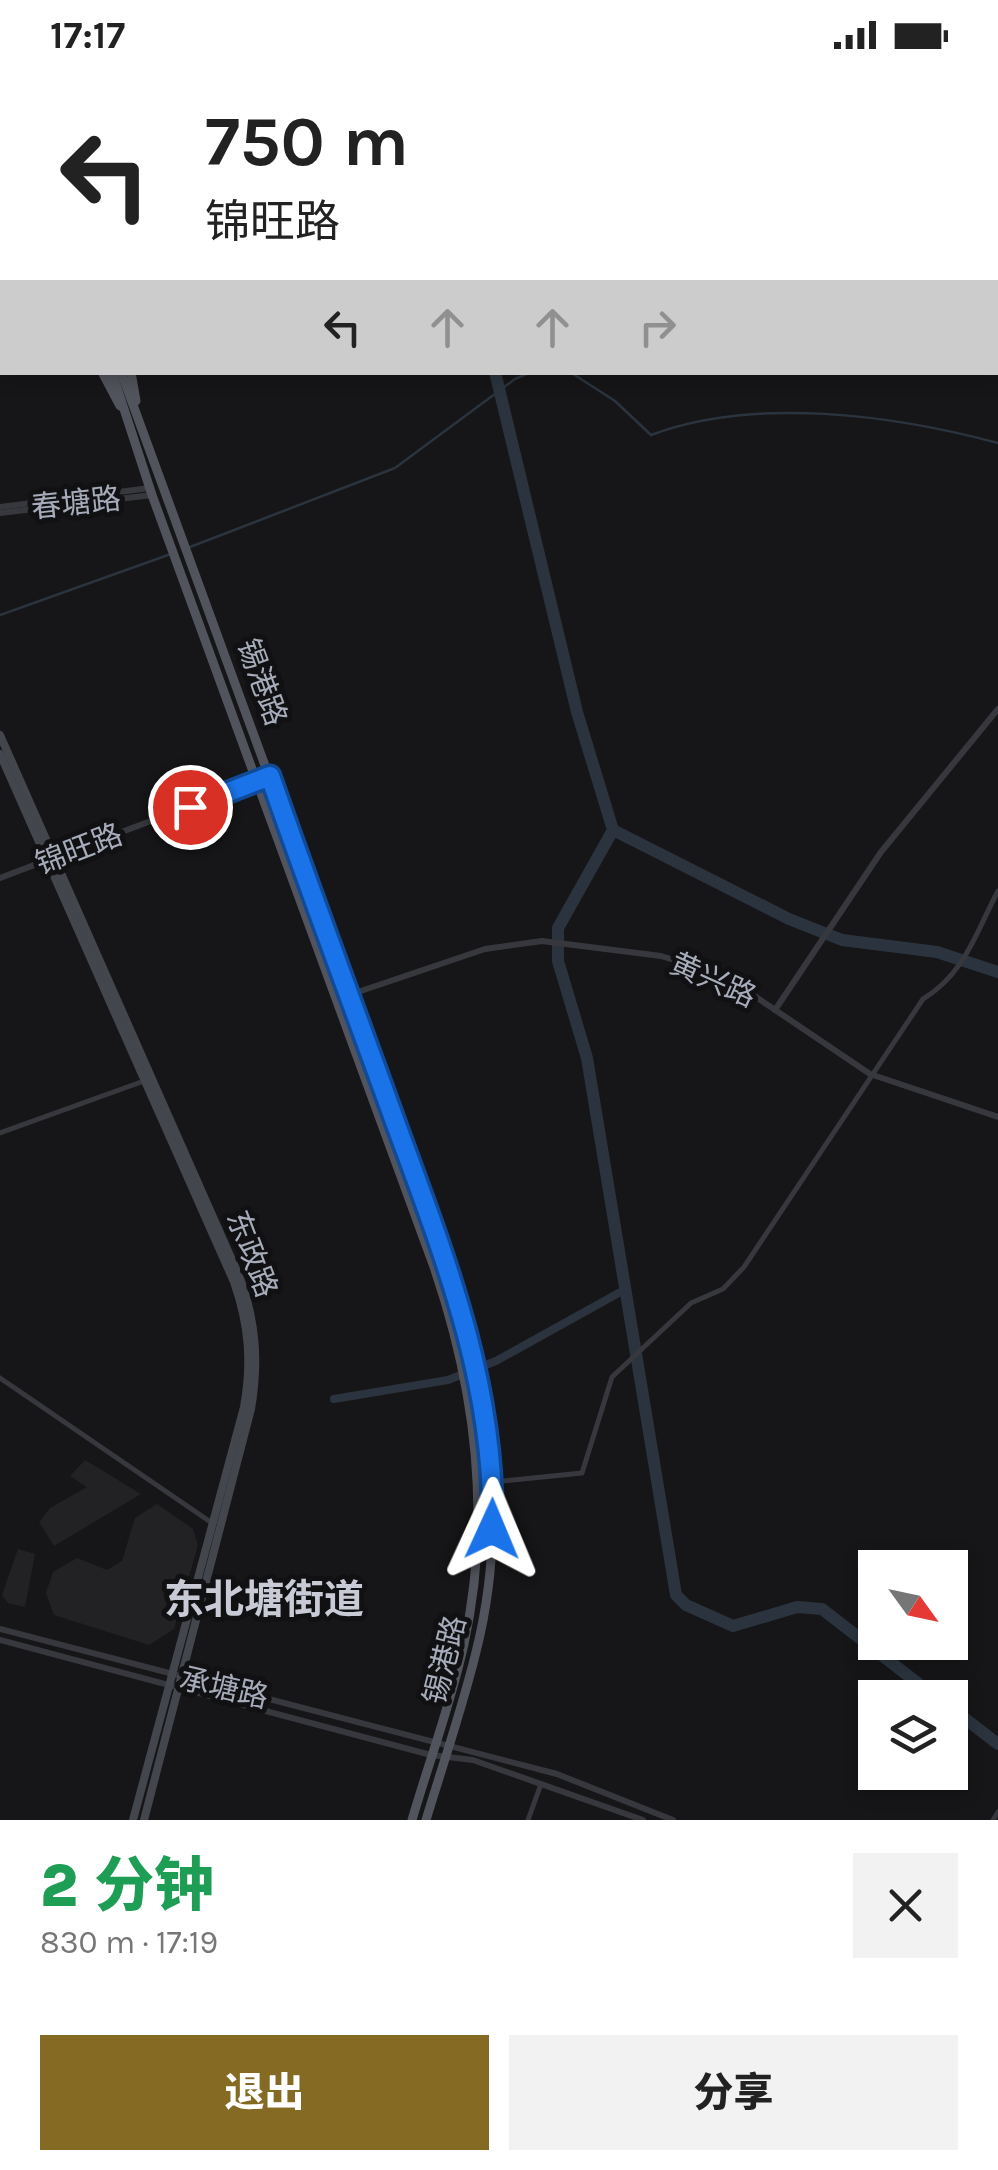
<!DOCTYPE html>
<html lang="zh">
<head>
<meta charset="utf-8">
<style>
	:root { --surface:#fff; --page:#f2f2f2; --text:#222; --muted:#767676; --accent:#856a24 }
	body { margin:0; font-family:Karla,"Noto Sans SC",sans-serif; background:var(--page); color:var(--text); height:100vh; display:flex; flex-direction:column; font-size:38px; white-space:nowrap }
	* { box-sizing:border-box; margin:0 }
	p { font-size:32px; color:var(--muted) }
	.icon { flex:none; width:55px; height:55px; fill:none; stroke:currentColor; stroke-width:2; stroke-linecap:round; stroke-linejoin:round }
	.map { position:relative; height:1750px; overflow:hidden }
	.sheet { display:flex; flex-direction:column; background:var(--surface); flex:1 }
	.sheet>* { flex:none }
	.top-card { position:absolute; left:0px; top:0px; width:1000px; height:305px; box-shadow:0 5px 15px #0003; background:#fff; color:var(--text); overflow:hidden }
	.needle { width:65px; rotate:123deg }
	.buttons { position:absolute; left:858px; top:1480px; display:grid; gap:20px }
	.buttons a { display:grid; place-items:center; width:110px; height:110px; border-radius:0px; background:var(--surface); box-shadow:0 5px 15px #0003; font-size:50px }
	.pin { position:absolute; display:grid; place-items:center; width:85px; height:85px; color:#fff; margin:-42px; border:5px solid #fff; border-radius:50%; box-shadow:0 2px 10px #0007 }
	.me { position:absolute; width:110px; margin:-55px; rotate:1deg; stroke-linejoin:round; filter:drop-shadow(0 0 8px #0008) }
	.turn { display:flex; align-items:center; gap:35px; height:210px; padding:0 40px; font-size:45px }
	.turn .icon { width:130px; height:130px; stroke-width:2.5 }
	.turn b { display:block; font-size:70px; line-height:85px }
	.lanes { display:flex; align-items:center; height:95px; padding:0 40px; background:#0003; justify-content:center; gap:50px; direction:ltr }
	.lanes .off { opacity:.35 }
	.round { display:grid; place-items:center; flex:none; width:105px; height:105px; border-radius:0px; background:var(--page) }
	.headline { display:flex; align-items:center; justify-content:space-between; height:170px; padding:0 40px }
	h1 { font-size:60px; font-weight:800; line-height:75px; color:#1e9e55 }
	.cta { display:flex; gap:20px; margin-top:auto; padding:20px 40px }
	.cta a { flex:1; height:115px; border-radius:0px; background:var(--accent); color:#fff; font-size:40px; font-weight:800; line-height:115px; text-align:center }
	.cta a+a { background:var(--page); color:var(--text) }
	.status { display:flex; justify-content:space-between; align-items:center; height:70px; padding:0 50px; background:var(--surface); direction:ltr }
	.status svg { height:28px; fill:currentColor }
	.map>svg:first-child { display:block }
</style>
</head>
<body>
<div class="status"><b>17:17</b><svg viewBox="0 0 49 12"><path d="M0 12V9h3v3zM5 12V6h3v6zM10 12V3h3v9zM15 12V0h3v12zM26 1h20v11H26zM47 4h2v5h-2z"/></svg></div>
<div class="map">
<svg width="998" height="1750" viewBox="0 0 998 1750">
	<rect width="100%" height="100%" fill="#161618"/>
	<g fill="#222225">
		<path d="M85 1390 141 1424 54 1476 39 1452 50 1438 87 1417 70 1406Z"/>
		<path d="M157 1434 193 1459 198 1475 174 1559 149 1575 54 1545 46 1523 53 1502 77 1488 107 1500 122 1491 135 1448Z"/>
		<path d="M18 1479 35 1484 25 1537 8 1533 2 1525Z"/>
	</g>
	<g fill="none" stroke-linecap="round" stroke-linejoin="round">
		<g stroke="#2b343e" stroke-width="2.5">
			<path d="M290 2 291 0"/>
			<path d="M570 302 615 331 651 365C755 326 893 345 998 373"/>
			<path d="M190 477 395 398 515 309 531 302"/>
			<path d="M0 545 168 485"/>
		</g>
		<path stroke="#2b343e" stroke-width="8" d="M334 1329 448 1310 496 1291 624 1220"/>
		<g stroke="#2b343e" stroke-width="12">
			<path d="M360 0 361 2"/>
			<path d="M495 302 577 642 613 760 558 858V891L587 988 676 1525 686 1535 733 1556 797 1537 822 1539 937 1628"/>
			<path d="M613 760 789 849 842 870 937 882 998 902"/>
			<path d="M950 1637 998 1674"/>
		</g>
		<g stroke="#37373e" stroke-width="5">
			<path d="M822 2V0"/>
			<path d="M0 227H2"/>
			<path d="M0 1063 144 1011"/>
			<path d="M0 1308 212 1453"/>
			<path d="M493 1412 582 1403 612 1307 691 1233 723 1219 744 1197 923 929C965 904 976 862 998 821"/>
			<path d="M528 1750 541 1714"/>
			<path d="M993 1750 998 1742"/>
		</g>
		<g stroke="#37373e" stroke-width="6">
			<path d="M0 437 150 418"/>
			<path d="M0 443 152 425"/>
			<path d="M0 808 270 706"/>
			<path d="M349 925 485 879 542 871 661 886 700 898 753 925 870 1004 998 1047"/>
			<path d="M775 940 881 782 998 639"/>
			<path d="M0 1559 557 1704 673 1750"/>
			<path d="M0 1570 431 1685 473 1690 643 1750"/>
		</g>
		<g stroke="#44464e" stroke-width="8">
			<path d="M0 665 240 1208C256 1252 259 1292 251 1339L144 1750"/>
			<path d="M0 684 234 1212C249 1255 252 1293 244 1337L133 1750"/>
		</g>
		<g stroke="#52545d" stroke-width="9">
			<path d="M0 0 2 7"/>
			<path d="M9 0 10 2"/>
			<path d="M18 0 19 2"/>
			<path d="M0 25 2 32"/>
			<path d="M102 302 120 336"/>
			<path d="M112 302 152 425 434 1197C476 1320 492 1446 464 1574 451 1633 429 1692 412 1750"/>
			<path d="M121 302 447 1193C490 1318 509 1452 476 1582 462 1639 443 1694 426 1750"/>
			<path d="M131 302 136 331"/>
		</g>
		<g stroke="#62656f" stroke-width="10">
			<path d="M0 262H2"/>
			<path d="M0 282H2"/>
		</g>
	</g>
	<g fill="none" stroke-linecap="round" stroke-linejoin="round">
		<defs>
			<path id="route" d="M190 737 270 706C310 821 353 935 394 1049 443 1183 496 1314 492 1459"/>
		</defs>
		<use href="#route" stroke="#114b97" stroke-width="25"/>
		<use href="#route" stroke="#1a73e8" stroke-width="18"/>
	</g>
	<g text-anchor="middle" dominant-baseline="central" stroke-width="10" stroke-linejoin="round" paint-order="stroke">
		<g font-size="30" fill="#a7acba" stroke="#111113">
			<text transform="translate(76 433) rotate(-6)">春塘路</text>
			<text transform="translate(262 612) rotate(70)">锡港路</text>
			<text transform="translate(79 779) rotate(-21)">锦旺路</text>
			<text transform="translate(713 910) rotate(24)">黄兴路</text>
			<text transform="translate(252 1184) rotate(69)">东政路</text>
			<text transform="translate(445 1590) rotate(-76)">锡港路</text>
			<text transform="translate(224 1618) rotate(13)">承塘路</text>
		</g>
		<g font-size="40" font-weight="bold" fill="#c8cbd5" stroke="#111113">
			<text x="264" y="1529">东北塘街道</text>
		</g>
	</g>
</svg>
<div class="buttons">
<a><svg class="needle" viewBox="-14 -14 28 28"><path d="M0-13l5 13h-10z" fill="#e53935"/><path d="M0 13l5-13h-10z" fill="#767676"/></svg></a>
<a><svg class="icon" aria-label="layers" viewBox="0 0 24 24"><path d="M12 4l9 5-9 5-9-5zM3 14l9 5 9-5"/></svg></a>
</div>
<div class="pin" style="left:190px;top:737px;background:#d93025"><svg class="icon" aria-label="arrive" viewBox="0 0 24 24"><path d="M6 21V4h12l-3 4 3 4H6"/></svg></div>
<svg class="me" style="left:492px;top:1459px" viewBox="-20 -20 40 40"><path d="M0-17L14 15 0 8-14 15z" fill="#1a73e8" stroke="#fff" stroke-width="4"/></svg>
<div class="top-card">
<div class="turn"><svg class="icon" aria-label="left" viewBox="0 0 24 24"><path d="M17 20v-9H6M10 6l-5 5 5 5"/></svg><div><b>750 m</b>锦旺路</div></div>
<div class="lanes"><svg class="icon" aria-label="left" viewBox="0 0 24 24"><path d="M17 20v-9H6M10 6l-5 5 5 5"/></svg><svg class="icon off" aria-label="ahead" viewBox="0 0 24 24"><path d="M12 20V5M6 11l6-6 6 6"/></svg><svg class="icon off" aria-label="ahead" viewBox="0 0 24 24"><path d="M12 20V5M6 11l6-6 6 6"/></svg><svg class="icon off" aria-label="right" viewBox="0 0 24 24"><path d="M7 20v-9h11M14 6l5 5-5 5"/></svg></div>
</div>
</div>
<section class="sheet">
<div class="headline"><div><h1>2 分钟</h1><p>830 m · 17:19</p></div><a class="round"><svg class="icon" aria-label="close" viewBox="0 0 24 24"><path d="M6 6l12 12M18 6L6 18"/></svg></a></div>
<div class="cta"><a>退出</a><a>分享</a></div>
</section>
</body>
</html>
